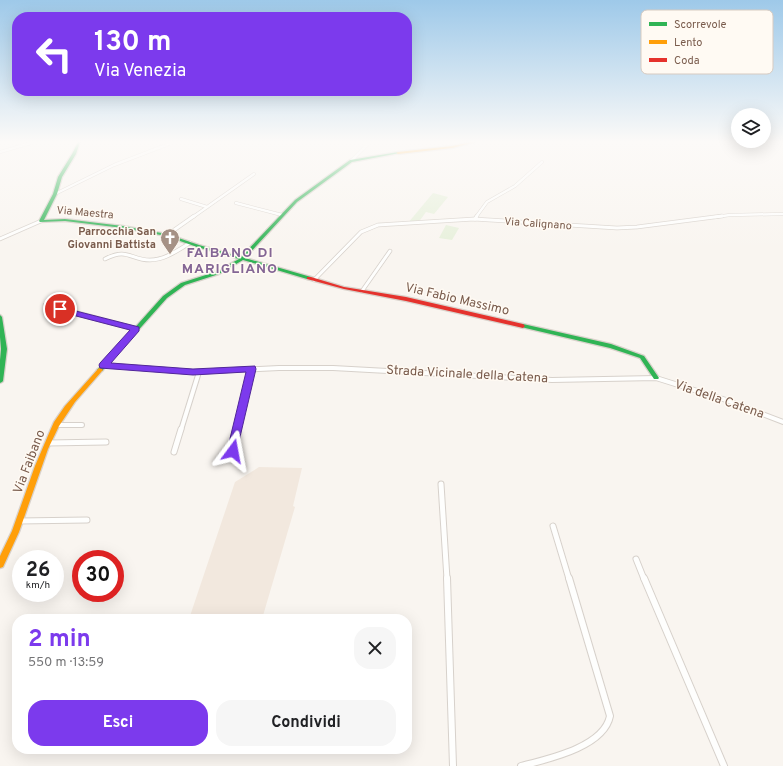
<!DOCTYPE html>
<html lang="it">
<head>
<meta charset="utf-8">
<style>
	:root { --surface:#fff; --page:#f6f6f6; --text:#202124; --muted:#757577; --accent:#7c3aed }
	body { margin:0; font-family:Overpass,sans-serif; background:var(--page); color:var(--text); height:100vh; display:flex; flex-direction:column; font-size:15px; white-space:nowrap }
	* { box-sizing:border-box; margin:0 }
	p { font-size:13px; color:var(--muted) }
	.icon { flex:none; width:22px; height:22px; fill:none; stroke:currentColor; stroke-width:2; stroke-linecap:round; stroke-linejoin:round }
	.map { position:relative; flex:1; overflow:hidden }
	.sheet { position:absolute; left:12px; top:614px; width:400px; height:140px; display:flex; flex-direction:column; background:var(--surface); border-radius:16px; box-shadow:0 4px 16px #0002 }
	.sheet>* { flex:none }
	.banner { position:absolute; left:12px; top:12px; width:400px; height:84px; border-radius:16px; box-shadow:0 4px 16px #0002; background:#7c3aed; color:#fff; overflow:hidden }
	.buttons { position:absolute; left:731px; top:108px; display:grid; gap:8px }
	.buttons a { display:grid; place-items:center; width:40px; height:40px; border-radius:50%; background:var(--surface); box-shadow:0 4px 16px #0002; font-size:20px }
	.speed { position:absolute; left:12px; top:550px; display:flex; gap:8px; font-size:20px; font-weight:700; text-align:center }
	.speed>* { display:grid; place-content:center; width:52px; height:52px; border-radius:50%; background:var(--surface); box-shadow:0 4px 16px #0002; line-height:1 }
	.speed small { font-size:10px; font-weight:400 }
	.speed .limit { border:6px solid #d22; background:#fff; color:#111 }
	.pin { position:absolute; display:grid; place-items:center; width:34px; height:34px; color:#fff; margin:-17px; border:2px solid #fff; border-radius:50%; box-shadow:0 1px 4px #0007 }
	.me { position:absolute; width:44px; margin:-22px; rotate:13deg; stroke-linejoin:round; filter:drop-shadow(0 0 3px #0008) }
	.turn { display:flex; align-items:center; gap:14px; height:84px; padding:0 16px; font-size:18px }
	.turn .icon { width:52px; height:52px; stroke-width:2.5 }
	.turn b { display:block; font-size:28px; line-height:34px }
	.round { display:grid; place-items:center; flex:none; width:42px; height:42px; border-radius:16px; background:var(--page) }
	.headline { display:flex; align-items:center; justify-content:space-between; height:68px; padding:0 16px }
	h1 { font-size:24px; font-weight:700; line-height:30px; color:var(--accent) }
	.primary-button { display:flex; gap:8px; margin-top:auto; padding:8px 16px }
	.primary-button a { flex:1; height:46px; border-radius:16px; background:var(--accent); color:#fff; font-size:16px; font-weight:700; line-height:46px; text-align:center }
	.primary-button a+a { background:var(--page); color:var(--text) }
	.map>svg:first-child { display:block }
</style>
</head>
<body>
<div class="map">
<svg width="783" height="766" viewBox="0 0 783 766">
	<rect width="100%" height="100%" fill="#f9f5f0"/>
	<path fill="#f2e8de" d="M259 467 302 468 293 506 295 507 262 619H189L235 482Z"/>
	<g fill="#e7f0db">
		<path d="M433 193 448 197 434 214 426 212 418 223H408Z"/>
		<path d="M446 225 459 228 452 240 439 238Z"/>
	</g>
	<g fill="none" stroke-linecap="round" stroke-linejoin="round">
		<defs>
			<g id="street-far4">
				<path d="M0 152 34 142"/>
				<path d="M351 161 370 142"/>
				<path d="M55 194 114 165 174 142"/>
				<path d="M181 199 207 207"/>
				<path d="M236 203 282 215"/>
				<path d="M193 217 254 174"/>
				<path d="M476 217 487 202 515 186 542 162"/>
				<path d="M715 217 730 215 783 214"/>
			</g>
			<g id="street-far3">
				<path d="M475 219 477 216"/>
				<path d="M167 235 194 216"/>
				<path d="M0 239 41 221"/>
				<path d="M105 259C128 247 130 260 150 260 165 260 178 250 190 243"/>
				<path d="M314 280 361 232 378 225 474 219 617 228 637 227 722 216"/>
				<path d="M362 291 390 251"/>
				<path d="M45 305 68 311"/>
			</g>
			<g id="street-far2">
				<path d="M64 310 136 329"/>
				<path d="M104 365 193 372 279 368H333L552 380 656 378 726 400 783 422"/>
				<path d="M57 425H82"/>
				<path d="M181 430 199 372"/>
				<path d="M238 430 251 369"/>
			</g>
			<g id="street-far1">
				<path d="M48 443 106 442"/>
				<path d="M233 451 238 429"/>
				<path d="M174 452 181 429"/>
				<path d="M441 484 447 579"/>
				<path d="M19 521 87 520"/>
				<path d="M553 526 569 579"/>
				<path d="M636 559 644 579"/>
			</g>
			<g id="street">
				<path d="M447 578 453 766"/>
				<path d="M644 578 724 766"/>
				<path d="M521 766C548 759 604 747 610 716L569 578"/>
			</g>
			<g id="fast">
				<path d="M78 142H80L76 154 62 177 57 194 44 220 65 219 123 226 167 234 199 245 241 257 295 200 350 160 398 152 400 153 352 162 297 202 245 258 311 277V279H307L243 260 219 274 185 285 167 298 102 371H98L97 370 98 369 163 296 181 283 215 272 239 259 197 247 166 236 123 228 65 221 40 222 39 221 53 194 58 177 72 154Z"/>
				<path d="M0 315 2 317 7 349 3 381 2 382 0 383V360L1 349 0 337Z"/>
				<path d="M523 324 611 344 644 356 659 378 658 379H654L640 358 610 348 521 327V326Z"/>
			</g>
			<g id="slow">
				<path d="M471 142H475L452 148 398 154 396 153 398 152 452 146Z"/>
				<path d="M100 368 102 369 103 370 102 371 75 402 59 426 48 449 19 532 3 567 0 568V556L12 531 35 466 50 431 54 422 65 406 98 369Z"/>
			</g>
			<path id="jam" d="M307 277H311L344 287 406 297 523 324 525 326 523 328 406 301 344 289 307 279Z"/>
		</defs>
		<use href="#street-far4" stroke="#d7d1cb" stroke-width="3.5"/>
		<use href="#street-far3" stroke="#d7d1cb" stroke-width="4.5"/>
		<use href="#street-far2" stroke="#d7d1cb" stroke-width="6"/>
		<use href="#street-far1" stroke="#d7d1cb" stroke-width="7"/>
		<use href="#street" stroke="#d7d1cb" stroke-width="8"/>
		<use href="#fast" stroke="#d9d2cb" stroke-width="2.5"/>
		<use href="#slow" stroke="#d9d2cb" stroke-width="2.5"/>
		<use href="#jam" stroke="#d9d2cb" stroke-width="2.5"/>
		<use href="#street-far4" stroke="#fefefd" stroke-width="2.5"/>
		<use href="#street-far3" stroke="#fefefd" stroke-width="3"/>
		<use href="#street-far2" stroke="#fefefd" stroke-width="4"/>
		<use href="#street-far1" stroke="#fefefd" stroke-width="5"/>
		<use href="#street" stroke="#fefefd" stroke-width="6"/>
		<use href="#fast" fill="#30b455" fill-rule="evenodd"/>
		<use href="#slow" fill="#ff9f0a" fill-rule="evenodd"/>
		<use href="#jam" fill="#e5322d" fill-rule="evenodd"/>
	</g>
	<linearGradient id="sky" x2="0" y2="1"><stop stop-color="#9ec9e9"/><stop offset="0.57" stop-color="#fcfaf8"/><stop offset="1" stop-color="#fcfaf8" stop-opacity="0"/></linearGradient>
	<rect width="783" height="249" fill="url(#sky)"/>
	<path fill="#7c3aed" stroke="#51269a" d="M57 307H60L139 327V331L111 363 193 369 255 366 256 369 236 454 233 455 229 454 227 451 246 372 193 375 100 368 99 365 100 363 130 330 57 311Z"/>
	<defs>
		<symbol id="church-pin" viewBox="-11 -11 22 30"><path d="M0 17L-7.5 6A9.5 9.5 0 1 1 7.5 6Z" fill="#a69286" stroke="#fffaf3"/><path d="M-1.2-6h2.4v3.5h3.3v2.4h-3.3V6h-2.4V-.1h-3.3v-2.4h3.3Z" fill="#fff"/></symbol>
	</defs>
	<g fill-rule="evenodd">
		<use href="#church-pin" x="159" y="227" width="22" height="30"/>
	</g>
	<g text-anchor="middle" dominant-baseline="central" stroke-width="3" stroke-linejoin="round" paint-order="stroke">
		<g font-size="11" fill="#7a5c4d" stroke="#fffaf3">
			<text transform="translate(85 213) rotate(5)">Via Maestra</text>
			<text transform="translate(538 224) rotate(4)">Via Calignano</text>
		</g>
		<g font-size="11" font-weight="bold" fill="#7a5c4d" stroke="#fffaf3" text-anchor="end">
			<text x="156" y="232">Parrocchia San<tspan x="156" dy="13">Giovanni Battista</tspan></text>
		</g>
		<g font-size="13" fill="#7a5c4d" stroke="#fffaf3">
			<text transform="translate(457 300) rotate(13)">Via Fabio Massimo</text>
			<text transform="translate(467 375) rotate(3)">Strada Vicinale della Catena</text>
			<text transform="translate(719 400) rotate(19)">Via della Catena</text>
			<text transform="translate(30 462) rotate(-69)">Via Faibano</text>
		</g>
		<g font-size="14" font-weight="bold" letter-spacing="1" fill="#846695" stroke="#fffaf3">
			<text x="230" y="253">FAIBANO DI<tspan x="230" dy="16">MARIGLIANO</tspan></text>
		</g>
	</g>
	<rect x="641" y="10" width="132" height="64" rx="6" fill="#fffaf3" stroke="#d7cbc1" stroke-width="1"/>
	<rect x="649" y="22" width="18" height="4" fill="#30b455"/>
	<rect x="649" y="40" width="18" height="4" fill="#ff9f0a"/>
	<rect x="649" y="58" width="18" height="4" fill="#e5322d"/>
	<g font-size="11" fill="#7a5c4d">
		<text x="674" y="28">Scorrevole</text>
		<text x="674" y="46">Lento</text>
		<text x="674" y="64">Coda</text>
	</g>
</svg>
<div class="buttons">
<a><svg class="icon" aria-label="layers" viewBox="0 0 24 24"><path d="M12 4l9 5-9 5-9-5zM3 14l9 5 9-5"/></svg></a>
</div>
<div class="speed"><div>26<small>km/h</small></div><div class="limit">30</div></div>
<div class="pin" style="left:60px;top:309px;background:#d93025"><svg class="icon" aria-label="arrive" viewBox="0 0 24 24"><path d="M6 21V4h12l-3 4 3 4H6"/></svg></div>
<svg class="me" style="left:233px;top:451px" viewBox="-20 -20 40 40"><path d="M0-17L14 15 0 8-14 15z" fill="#7c3aed" stroke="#fff" stroke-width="4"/></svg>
<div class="banner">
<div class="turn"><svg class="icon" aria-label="left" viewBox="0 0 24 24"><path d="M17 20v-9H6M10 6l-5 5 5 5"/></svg><div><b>130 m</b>Via Venezia</div></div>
</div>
<section class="sheet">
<div class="headline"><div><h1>2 min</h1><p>550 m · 13:59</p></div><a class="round"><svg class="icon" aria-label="close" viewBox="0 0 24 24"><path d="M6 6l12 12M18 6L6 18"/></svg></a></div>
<div class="primary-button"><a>Esci</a><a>Condividi</a></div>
</section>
</div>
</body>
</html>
